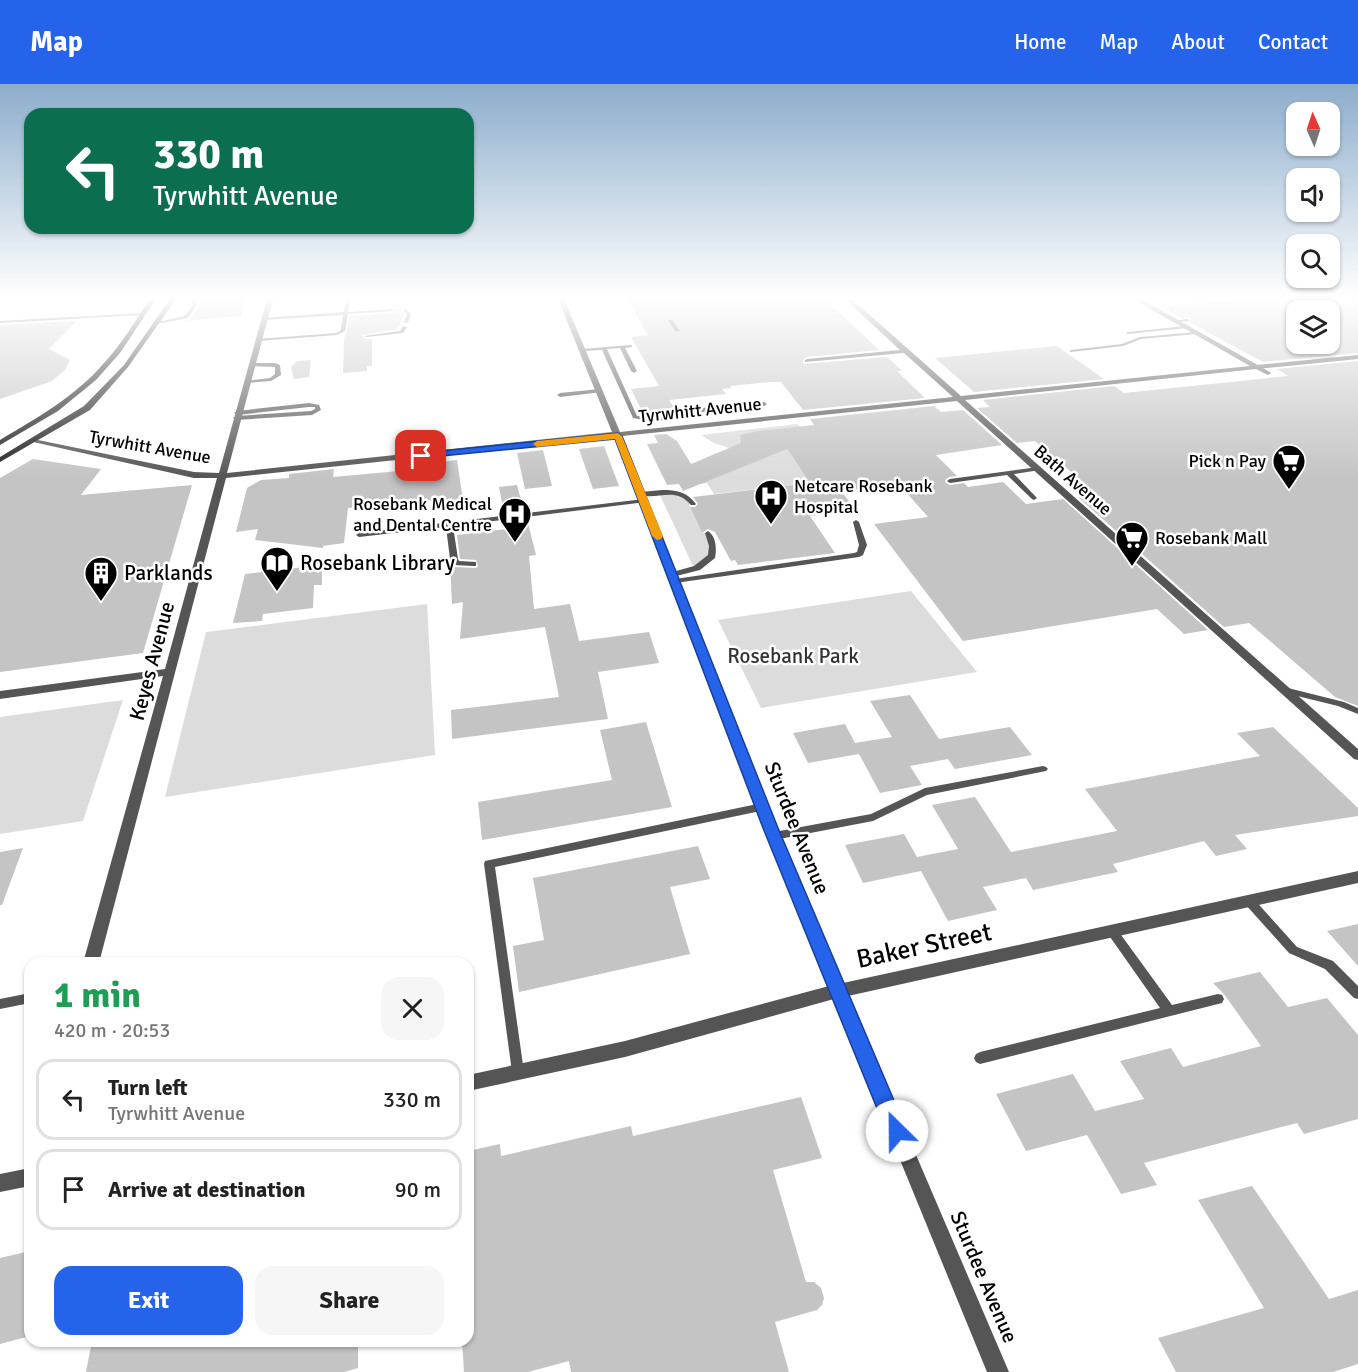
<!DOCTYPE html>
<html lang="en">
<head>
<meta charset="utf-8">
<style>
	:root { --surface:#fff; --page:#f6f6f6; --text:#222; --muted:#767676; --line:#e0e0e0; --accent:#2563eb }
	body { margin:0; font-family:Signika,sans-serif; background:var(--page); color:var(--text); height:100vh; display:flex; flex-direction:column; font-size:22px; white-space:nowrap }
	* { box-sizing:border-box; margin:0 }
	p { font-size:20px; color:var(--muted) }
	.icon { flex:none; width:33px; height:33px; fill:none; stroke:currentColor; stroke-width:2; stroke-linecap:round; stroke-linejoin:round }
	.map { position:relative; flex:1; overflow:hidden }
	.details { position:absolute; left:24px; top:873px; width:450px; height:390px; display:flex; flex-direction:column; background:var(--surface); border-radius:18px; box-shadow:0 2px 4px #0004 }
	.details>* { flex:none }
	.hud { position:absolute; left:24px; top:24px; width:450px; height:126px; border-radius:18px; box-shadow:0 2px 4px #0004; background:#0b6e4f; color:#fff; overflow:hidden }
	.needle { width:39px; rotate:357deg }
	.buttons { position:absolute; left:1286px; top:18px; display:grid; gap:12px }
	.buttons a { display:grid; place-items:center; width:54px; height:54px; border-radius:12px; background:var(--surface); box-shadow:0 2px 4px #0004; font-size:30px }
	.pin { position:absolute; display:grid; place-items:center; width:51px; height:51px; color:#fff; margin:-26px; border-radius:12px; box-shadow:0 3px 9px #0006 }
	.me { position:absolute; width:66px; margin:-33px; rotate:337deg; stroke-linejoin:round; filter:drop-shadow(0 0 4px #0008) }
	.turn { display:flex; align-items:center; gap:21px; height:126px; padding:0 30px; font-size:27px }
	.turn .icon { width:78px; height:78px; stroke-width:2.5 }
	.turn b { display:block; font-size:42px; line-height:51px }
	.round { display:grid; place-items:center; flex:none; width:63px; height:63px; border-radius:18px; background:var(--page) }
	.overview { display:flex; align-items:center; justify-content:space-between; height:102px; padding:0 30px }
	h1 { font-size:36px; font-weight:700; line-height:45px; color:#1e9e55 }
	.cta { display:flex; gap:12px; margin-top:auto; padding:12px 30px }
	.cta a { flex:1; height:69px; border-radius:18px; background:var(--accent); color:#fff; font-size:24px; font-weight:700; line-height:69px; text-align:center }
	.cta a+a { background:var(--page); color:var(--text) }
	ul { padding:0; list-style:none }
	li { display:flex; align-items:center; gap:18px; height:81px; margin:0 12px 9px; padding:0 18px; border:3px solid var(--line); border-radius:18px }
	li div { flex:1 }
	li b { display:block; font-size:22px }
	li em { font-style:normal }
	header { display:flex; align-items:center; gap:36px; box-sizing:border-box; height:84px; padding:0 30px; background:var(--accent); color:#fff }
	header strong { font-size:28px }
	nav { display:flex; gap:33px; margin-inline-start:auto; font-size:21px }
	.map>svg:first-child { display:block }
</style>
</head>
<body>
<header>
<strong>Map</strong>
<nav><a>Home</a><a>Map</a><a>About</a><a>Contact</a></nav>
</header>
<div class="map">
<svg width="1358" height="1288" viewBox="0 0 1358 1288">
	<rect width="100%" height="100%" fill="#fff"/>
	<g fill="#dcdcdc">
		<path d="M797 340 800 343 767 346 733 365 714 359 701 351Z"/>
		<path d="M782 358 810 399 714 410 707 399 701 400 699 392Z"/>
		<path d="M679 409 693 420 689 421 702 449H708L713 468 697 484 693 482 660 411Z"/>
		<path d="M911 507 977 588 761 624 718 536Z"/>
		<path d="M427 520 435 671 165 713 206 548Z"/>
		<path d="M123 616 83 737 0 750V633Z"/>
	</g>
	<g fill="#c4c4c4">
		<path d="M197 215H244L241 232 183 237 190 235 199 222Z"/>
		<path d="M627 215H825L879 266 807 273 803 276V280L887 273 902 287H897L925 314 803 326 781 298H770L730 302 732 304 722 305 726 310 669 316 675 325 643 329 631 305 659 302 631 253 648 251Z"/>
		<path d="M1231 215H1296V260H1329V221L1358 218V269L1263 278 1191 239 1190 233 1182 234 1160 222Z"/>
		<path d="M396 225H401L404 230 398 245 362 251 365 255H372V282H367V287L343 289 344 256 350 232 392 229Z"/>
		<path d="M77 237 49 265 70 276 65 286 52 297 0 315V241Z"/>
		<path d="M1057 262 1104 295 974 308 935 274Z"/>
		<path d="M311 276 309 293 294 295 291 283 297 277Z"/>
		<path d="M1358 277V622L1335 613 1249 539 1224 543 1078 413 1098 411 1035 357 1017 359 977 324 990 323 983 316 1114 302 1124 309 1288 292 1277 285Z"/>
		<path d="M934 322 941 328 963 326 1002 361 936 371 957 392 949 393 945 396 946 399 950 401 964 399 968 403 1003 398 1026 420 1063 415 1208 546 1184 550 1157 525 963 557 874 440 928 433 899 400 841 407 856 426 810 432 835 469 738 481 735 476 731 477 715 448 708 445 702 449 690 423H695L698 420 693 413 810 399 787 365 683 407 679 400 667 401 647 360 658 359 654 351 666 350 677 357 691 380 741 359 740 351 758 347 814 341 810 335Z"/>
		<path d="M604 362 619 402 593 405 579 365Z"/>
		<path d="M543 366 552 402 525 405 517 369Z"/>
		<path d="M33 375 101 385 81 411 192 401 143 569 0 588V394Z"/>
		<path d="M457 376 463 417 435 420V416L348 424 344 459 323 462V464L255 456 258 445 236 448 247 404 261 396 289 394V390L334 385 333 393 432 384 431 379Z"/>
		<path d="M517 401 524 427 504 429 499 403Z"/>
		<path d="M527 435 536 471 529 472 534 525 570 520 579 557 649 548 659 579 598 588 608 635 452 655 451 626 559 613 545 543 460 555 463 518 452 520 450 479 454 483 476 484 478 482 476 476 460 475 457 451 506 445 505 438Z"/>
		<path d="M322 481V501H314L313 524 263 530 262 537 233 539 245 490Z"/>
		<path d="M910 611 939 655 1010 643 1032 671 955 685 948 675 910 682 922 701 880 709 859 670 808 679 793 649 845 640 855 659 892 653 870 617Z"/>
		<path d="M646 638 672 723 482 756 478 718 612 696 600 646Z"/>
		<path d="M1273 643 1358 724V732L1235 751 1247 765 1216 772 1204 757 1113 780 1118 788 1033 806 1026 794 983 803 997 826 948 837 921 787 863 799 845 761 904 750 917 773 958 765 932 721 975 713 1011 768 1117 747 1085 705 1260 672 1237 649Z"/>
		<path d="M698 762 710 795 670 803 690 870 519 908 513 862 544 856 533 794Z"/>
		<path d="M23 764 2 821H0V768Z"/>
		<path d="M1358 840V882L1327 847Z"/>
		<path d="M1260 888 1288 923 1327 914 1358 951V1035L1304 1050 1297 1039 1144 1079 1157 1101 1121 1110 1087 1051 1026 1067 996 1010 1073 990 1095 1027 1144 1015 1120 977 1171 964 1183 983 1261 962 1224 910 1213 899Z"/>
		<path d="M801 1013 822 1074 773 1086 806 1198H814L821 1204 824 1214 822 1221 817 1226 775 1238 789 1288H571L569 1277 528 1288H464L462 1257H468V1067L500 1060 501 1072 631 1042 633 1052Z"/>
		<path d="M1252 1102 1329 1215 1358 1206V1280L1333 1288H1176L1158 1254 1264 1224 1198 1116Z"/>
		<path d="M30 1167V1252L0 1260V1174Z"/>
		<path d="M92 1257H358V1284L344 1288H86Z"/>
	</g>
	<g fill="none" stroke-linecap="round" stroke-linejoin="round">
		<g fill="#555" fill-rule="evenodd">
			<path d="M191 215H195L197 221 188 234 156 240 154 239 184 232 193 221Z"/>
			<path d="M346 215H350L348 228 392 225 394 226 392 227 348 230 345 247 337 251 258 257 256 256 258 255 336 249 341 246 343 231 264 236 262 235 264 234 344 228Z"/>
			<path d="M405 225 411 230 408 238 406 239 404 238 407 230 403 226Z"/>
			<path d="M144 229 142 231 0 239V237Z"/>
			<path d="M1188 235 1190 237 1175 238 1173 237Z"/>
			<path d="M668 236H672L679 246V247H675Z"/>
			<path d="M403 242 407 243 403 249 366 253 364 252 400 247Z"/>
			<path d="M1185 242H1187V244L1128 250 1126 249 1128 248Z"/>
			<path d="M1195 248H1197V250L1141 255 1123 262 1071 268 1069 267 1071 266 1122 260 1140 253Z"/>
			<path d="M630 261 632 262V263L625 264 637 287 634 289 631 287 620 264 607 265 637 332 655 334 691 325 764 318 767 320 764 322 691 329 655 338 633 334 602 266 583 267 581 266 583 265Z"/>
			<path d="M252 279H275L280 281 281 291 271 297 245 299V297L270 294 275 290V283L250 282 249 281Z"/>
			<path d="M600 305 603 307 602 308 560 313 557 311 560 309Z"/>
			<path d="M309 319 319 321 321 326 312 331 236 336 233 334 236 332 311 327 315 325V323H309L237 331 234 329 237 327Z"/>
			<path d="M1038 383 1041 385 1040 386 1014 390 1036 413 1037 414 1034 416 1032 415 1007 391 950 399 947 397 950 395Z"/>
			<path d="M662 406C677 406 687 408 696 420L695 421H691C674 401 656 418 638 410L641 408Z"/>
			<path d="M644 415 647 417 646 418 453 442 458 475 459 477 476 478V482H473L454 481 450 475 446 443 359 453 356 451 359 449Z"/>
			<path d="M856 436 859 438 867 461 863 471 859 473 675 499 671 497 675 495 854 469 857 468 859 461 853 438Z"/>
			<path d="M708 447C716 452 717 465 715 474L700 486 672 493H669V489L694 482 708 471 709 462 705 449Z"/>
			<path d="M1284 603 1344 618 1358 624V630L1338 622 1281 608 1280 606 1281 604Z"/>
			<path d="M1043 682 1046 683 1048 685 1046 687 927 711 873 737 774 756 770 755 769 752 770 749 774 748 871 730 925 704Z"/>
			<path d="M762 719 765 720 767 723 765 726 495 783 524 988 522 992 518 994 514 992 512 988 484 780 485 777Z"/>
			<path d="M1249 813 1253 814 1297 863 1333 877 1358 902V915L1354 914 1325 885 1289 869 1245 820 1244 817 1245 814Z"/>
			<path d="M1112 842 1116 844 1172 921 1218 910 1222 911 1224 915 1222 919 980 980 976 978 974 974 976 970 980 968 1160 924 1108 850 1106 847 1108 844Z"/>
			<path d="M30 909V919L0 925V915Z"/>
		</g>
		<path fill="#555" fill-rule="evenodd" d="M1358 271V275L1257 285 1254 283 1257 281Z"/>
		<g fill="#555" fill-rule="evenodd">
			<path d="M267 215H273L227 389 612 348 558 215H564L620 348 953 313 904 269 805 278V276L807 275 900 266 845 215H852L961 312 1250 282 1133 215H1141L1270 288 1271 289 1268 291 1256 285 965 316 1358 665V676L1354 675 957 317 622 352 777 744 843 899 1358 787V799L848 912 1009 1288H987L834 915 625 973 468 1007V991L625 957 829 902 763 744 614 353 226 394 99 879H83L163 592 0 615V607L165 585 217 394H194L29 357 33 355 194 388 219 389Z"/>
			<path d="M30 1084V1102L0 1108V1090Z"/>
		</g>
		<g fill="#222" fill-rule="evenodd">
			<path d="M150 215H156L120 269 96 296 58 327 0 361V356C37 334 76 312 104 279 122 260 135 237 150 215Z"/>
			<path d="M170 215H176L128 283 90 326 0 378V373L84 322 124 281Z"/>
		</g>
	</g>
	<linearGradient id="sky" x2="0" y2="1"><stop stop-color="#8cadcc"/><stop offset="0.54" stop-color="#fff"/><stop offset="1" stop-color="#fff" stop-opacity="0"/></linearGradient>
	<rect width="1358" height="395" fill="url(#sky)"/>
	<path fill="#2563eb" stroke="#184099" stroke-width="1.5" d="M618 349 622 352 778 744 907 1047 904 1054 897 1057 889 1054 763 744 615 355 421 374 416 372 421 369Z"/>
	<path fill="#f59e0b" d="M618 349 622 352 663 452 661 455 657 456 652 452 615 355 537 363 533 360 537 357Z"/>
	<defs>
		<symbol id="supermarket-pin" viewBox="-11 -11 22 30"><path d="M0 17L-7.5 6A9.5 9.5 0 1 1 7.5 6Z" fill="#000" stroke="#fff"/><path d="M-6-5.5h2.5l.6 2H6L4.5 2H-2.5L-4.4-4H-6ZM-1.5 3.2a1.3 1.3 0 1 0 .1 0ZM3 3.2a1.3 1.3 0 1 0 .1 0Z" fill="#fff"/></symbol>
		<symbol id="hospital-pin" viewBox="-11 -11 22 30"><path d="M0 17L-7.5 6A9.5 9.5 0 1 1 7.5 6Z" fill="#000" stroke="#fff"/><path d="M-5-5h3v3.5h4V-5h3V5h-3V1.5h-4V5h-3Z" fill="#fff"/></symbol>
		<symbol id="library-pin" viewBox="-11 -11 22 30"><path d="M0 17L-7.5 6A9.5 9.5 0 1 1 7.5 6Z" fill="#000" stroke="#fff"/><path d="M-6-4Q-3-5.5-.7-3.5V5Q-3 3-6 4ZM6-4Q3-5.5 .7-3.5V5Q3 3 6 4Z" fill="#fff"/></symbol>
		<symbol id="building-pin" viewBox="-11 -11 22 30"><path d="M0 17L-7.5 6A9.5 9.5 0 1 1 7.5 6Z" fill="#000" stroke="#fff"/><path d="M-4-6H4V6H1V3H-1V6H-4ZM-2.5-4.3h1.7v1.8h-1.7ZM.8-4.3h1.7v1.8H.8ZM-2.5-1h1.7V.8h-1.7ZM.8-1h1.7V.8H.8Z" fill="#fff"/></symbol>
	</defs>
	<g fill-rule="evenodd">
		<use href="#supermarket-pin" x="1270" y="358" width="38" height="52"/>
		<use href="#hospital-pin" x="752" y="393" width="38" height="52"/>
		<use href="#hospital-pin" x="496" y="411" width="38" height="52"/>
		<use href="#supermarket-pin" x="1113" y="435" width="38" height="52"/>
		<use href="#library-pin" x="258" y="460" width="38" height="52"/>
		<use href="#building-pin" x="82" y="470" width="38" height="52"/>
	</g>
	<g text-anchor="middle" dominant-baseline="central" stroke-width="5" stroke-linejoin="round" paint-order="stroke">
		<g font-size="18" fill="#000" stroke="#fff">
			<text transform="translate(700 326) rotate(-6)">Tyrwhitt Avenue</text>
			<text transform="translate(150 363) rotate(10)">Tyrwhitt Avenue</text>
			<text transform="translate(1073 396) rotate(41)">Bath Avenue</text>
		</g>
		<g font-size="18" fill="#000" stroke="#fff" text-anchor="end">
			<text x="1266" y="377">Pick n Pay</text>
			<text x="794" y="402" text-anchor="start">Netcare Rosebank<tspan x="794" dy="21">Hospital</tspan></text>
			<text x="492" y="420">Rosebank Medical<tspan x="492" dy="21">and Dental Centre</tspan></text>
			<text x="1155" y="454" text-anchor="start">Rosebank Mall</text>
		</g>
		<g font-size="21" fill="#000" stroke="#fff" text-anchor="start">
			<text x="300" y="479">Rosebank Library</text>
			<text x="124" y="489">Parklands</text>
		</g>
		<g font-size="21" fill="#333" stroke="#fff">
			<text x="793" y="572">Rosebank Park</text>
		</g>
		<g font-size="21" fill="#000" stroke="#fff">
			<text transform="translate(152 577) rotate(-75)">Keyes Avenue</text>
			<text transform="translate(797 744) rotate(68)">Sturdee Avenue</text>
			<text transform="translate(984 1193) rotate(67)">Sturdee Avenue</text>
		</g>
		<g font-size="26" fill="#000" stroke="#fff">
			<text transform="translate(924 862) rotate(-12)">Baker Street</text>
		</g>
	</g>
</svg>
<div class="buttons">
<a><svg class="needle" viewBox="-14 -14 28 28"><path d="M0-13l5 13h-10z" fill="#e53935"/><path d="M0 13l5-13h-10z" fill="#767676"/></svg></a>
<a><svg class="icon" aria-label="sound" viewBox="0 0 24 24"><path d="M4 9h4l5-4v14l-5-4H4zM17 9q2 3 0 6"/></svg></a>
<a><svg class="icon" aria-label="search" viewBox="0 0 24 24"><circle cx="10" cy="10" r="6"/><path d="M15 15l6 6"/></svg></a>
<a><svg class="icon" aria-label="layers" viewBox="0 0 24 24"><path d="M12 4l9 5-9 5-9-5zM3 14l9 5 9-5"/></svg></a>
</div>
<div class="pin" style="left:421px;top:372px;background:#d93025"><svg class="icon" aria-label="arrive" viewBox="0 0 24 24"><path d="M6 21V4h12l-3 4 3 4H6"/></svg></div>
<svg class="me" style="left:897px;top:1047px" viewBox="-20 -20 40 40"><circle r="19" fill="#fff"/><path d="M0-13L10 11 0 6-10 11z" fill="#2563eb"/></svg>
<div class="hud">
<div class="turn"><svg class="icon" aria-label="left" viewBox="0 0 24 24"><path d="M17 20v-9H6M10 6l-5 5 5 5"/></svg><div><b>330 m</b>Tyrwhitt Avenue</div></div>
</div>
<section class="details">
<div class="overview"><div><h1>1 min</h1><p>420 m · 20:53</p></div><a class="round"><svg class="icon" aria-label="close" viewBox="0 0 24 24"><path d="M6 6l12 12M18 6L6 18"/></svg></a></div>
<ul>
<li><svg class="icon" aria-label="left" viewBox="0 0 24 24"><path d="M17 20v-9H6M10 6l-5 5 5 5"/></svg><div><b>Turn left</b><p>Tyrwhitt Avenue</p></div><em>330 m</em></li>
<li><svg class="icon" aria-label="arrive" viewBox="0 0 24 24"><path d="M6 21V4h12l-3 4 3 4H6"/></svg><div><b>Arrive at destination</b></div><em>90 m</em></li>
</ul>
<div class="cta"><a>Exit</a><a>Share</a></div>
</section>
</div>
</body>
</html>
